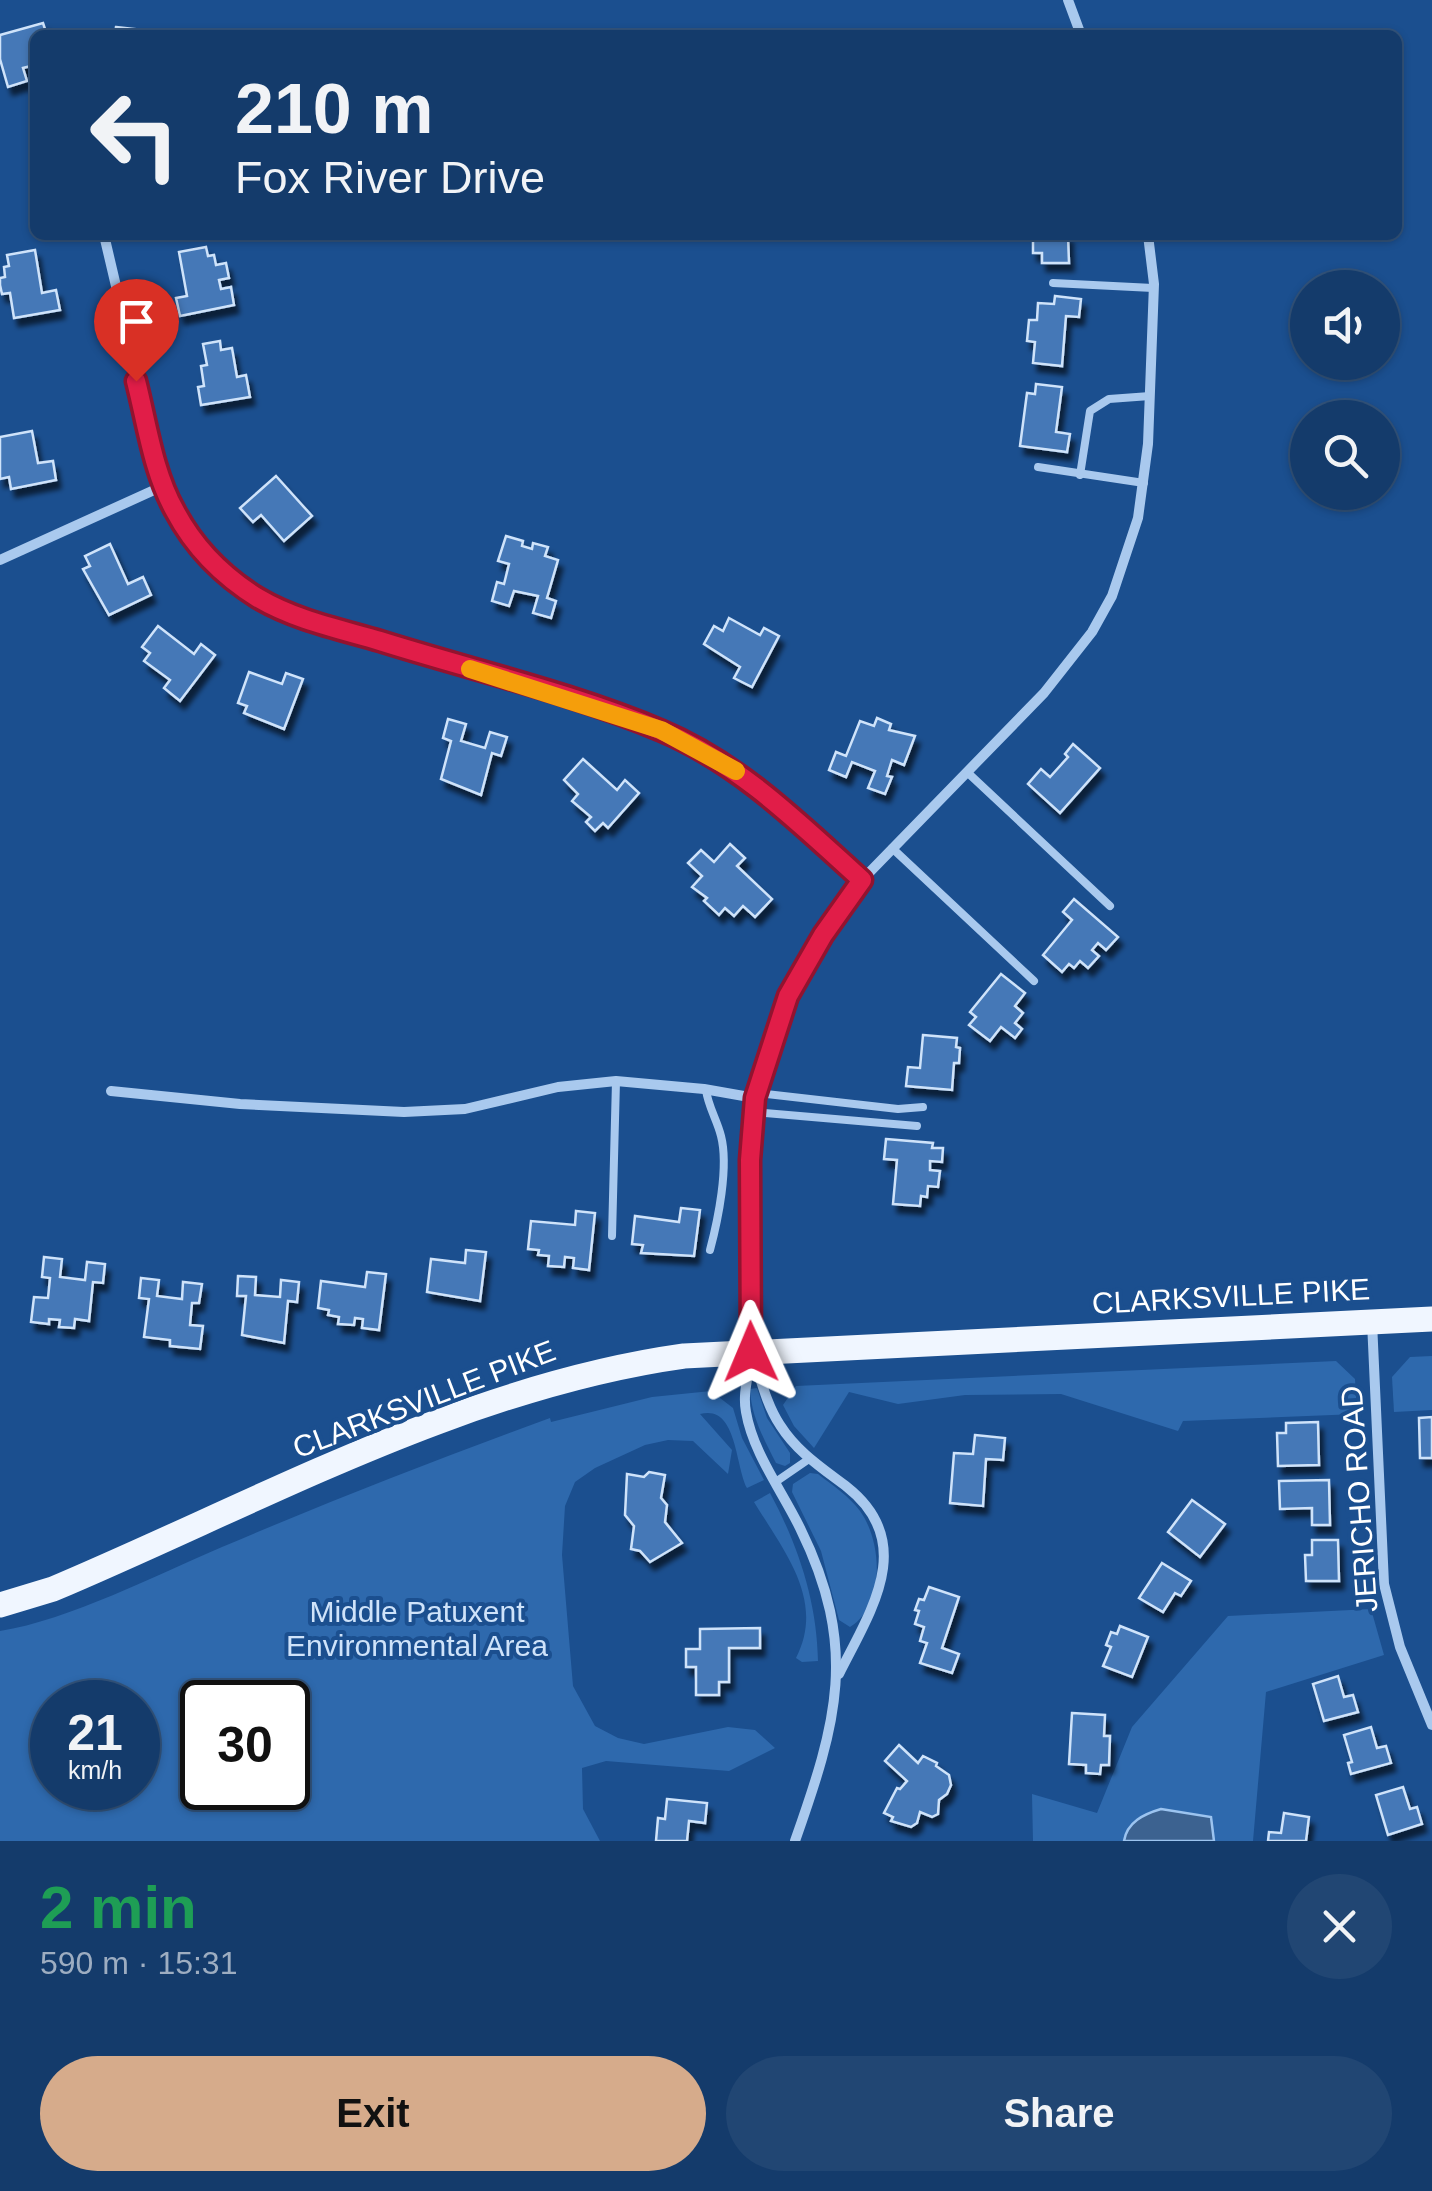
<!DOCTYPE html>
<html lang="en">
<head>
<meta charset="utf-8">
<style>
	:root { --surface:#143b6b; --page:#214673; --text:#f1f3f6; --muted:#9dadc1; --line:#33557e; --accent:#d6ab8b }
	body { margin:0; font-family:Helvetica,sans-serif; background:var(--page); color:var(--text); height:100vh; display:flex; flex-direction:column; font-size:38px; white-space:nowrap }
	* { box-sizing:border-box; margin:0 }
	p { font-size:32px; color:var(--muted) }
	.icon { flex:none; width:55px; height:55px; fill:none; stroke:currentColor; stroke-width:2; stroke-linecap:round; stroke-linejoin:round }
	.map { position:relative; height:1841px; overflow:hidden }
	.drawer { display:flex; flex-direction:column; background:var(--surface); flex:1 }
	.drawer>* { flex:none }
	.top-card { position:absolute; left:30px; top:30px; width:1372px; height:210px; border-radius:15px; box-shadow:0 2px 8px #0004,0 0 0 2px var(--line); background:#143b6b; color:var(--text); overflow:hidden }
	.fabs { position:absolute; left:1290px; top:270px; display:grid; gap:20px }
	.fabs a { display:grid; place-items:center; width:110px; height:110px; border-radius:50%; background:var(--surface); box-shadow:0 2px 8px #0004,0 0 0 2px var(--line); font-size:50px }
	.speed { position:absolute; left:30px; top:1680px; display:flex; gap:20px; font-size:50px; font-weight:700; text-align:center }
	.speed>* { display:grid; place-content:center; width:130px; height:130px; border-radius:50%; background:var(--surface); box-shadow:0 2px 8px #0004,0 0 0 2px var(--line); line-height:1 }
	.speed small { font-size:25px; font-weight:400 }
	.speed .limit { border:5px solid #111; border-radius:15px; background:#fff; color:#111 }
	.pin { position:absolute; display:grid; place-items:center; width:85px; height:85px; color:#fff; margin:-102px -42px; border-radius:50% 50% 50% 0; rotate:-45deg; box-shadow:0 0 10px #0007 }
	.pin .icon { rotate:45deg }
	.me { position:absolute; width:110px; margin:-55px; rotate:359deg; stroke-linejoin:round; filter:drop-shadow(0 0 8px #0008) }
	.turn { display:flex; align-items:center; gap:35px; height:210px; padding:0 40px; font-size:45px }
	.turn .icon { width:130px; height:130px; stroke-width:2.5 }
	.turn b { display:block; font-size:70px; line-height:85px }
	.round { display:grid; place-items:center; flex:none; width:105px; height:105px; border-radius:52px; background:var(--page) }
	.headline { display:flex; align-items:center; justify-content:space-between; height:170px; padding:0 40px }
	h1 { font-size:60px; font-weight:700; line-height:75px; color:#1e9e55 }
	.button { display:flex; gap:20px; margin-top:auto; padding:20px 40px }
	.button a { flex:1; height:115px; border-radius:60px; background:var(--accent); color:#111; font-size:40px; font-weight:700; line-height:115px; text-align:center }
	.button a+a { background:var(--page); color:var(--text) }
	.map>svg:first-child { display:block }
</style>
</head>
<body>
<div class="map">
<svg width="1432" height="1841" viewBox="0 0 1432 1841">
	<defs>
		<filter id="shadow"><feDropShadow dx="4.5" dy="8" stdDeviation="2.5" flood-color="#0009"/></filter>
	</defs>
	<rect width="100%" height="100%" fill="#1b4f8f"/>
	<g fill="#2e69ad" fill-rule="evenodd">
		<path d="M1432 1356V1410L1394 1412 1392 1377 1410 1357Z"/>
		<path d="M1336 1361 1355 1379 1357 1414 1183 1421 1178 1431 1061 1394 965 1395 898 1404 849 1392 814 1448 794 1426 783 1405 796 1386Z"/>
		<path d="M757 1388 767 1418 790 1453V1463L785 1466 776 1463C764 1439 751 1416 750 1389Z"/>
		<path d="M711 1391 733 1408 742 1438 764 1480 747 1488C735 1465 737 1404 700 1414L732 1450 728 1474 693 1441 668 1440 645 1445 595 1468 575 1482 565 1506 562 1555 573 1686 595 1726 618 1738 644 1744 728 1727 755 1730 775 1748 729 1771 606 1761 582 1768 583 1809 600 1841H0V1631C69 1620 156 1575 222 1547 330 1501 439 1459 550 1418L551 1422 652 1397ZM138 1702V1788H52V1702ZM288 1702V1788H202V1702Z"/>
		<path d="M810 1473 818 1474C832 1485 849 1496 860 1511 882 1541 886 1605 850 1627L839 1620 821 1551 792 1492 793 1484Z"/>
		<path d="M770 1493C798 1545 817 1601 818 1661L802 1662 796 1658C826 1600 783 1550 754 1502Z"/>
		<path d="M1371 1609 1384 1655 1266 1692 1253 1841H1033L1032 1794 1097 1813 1132 1727 1228 1616Z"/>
	</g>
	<path fill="#3c6290" stroke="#9cc4f0" stroke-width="2.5" d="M1161 1809 1211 1817 1214 1841H1124C1127 1822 1144 1814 1161 1809Z"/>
	<g fill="#4478b7" stroke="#cfe3fa" stroke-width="2.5" filter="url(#shadow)">
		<path d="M43 23 47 35H35V65L23 68 27 81 8 87 0 59V35Z"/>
		<path d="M116 27 153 31 152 35H92V31L115 34Z"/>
		<path d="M1033 235H1068L1069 263H1042V253H1033Z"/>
		<path d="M206 247 208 256 214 255 216 265 226 263 229 278 219 280 221 289 231 287 234 305 180 316 176 298 187 296 179 252Z"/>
		<path d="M35 250 42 293 56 290 60 310 14 318 10 293 2 294 0 285V278L5 277 4 267 9 266 7 255Z"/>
		<path d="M1055 296 1081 299 1079 317 1066 316 1062 366 1033 363 1035 342 1027 341 1029 320H1037L1038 303 1054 304Z"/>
		<path d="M220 341 221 350 232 348 237 377 246 375 250 397 201 405 198 387 204 386 201 366 207 365 203 344Z"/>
		<path d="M1036 384 1062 387 1056 432 1070 434 1067 452 1020 446 1027 393 1035 394Z"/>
		<path d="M32 431 38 463 53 461 56 480 11 489 9 477 0 479V437Z"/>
		<path d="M276 476 312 516 284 541 261 515 253 522 240 508Z"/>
		<path d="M506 536 523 541 522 546 532 549 533 543 548 547 545 556 558 560 547 598 556 601 551 618 533 613 538 596 514 591 509 606 492 601 497 582 504 584 509 564 498 561Z"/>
		<path d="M110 544 128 584 143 577 151 595 109 615 83 569 90 566 85 556Z"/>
		<path d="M729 618 760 635 764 628 779 636 752 687 734 678 740 667 704 644 714 626 723 631Z"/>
		<path d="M158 626 194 654 201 644 215 655 180 701 164 688 170 680 144 661 150 653 142 647Z"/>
		<path d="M249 672 282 684 286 673 303 679 284 729 244 713 247 706 238 703Z"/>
		<path d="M877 718 891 724 889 730 915 736 904 765 892 760 887 776 892 777 885 794 868 788 875 771 852 762 846 777 829 770 836 752 846 756 860 721 874 726Z"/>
		<path d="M448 719 466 724 461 741 485 748 490 732 507 737 501 756 492 753 481 795 441 779 451 741 443 738Z"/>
		<path d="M1073 744 1100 768 1060 813 1028 784 1041 769 1050 777 1068 757 1065 754Z"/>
		<path d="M583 759 617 790 625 780 639 793 608 828 603 823 595 831 586 822 591 817 572 801 578 794 564 780Z"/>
		<path d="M730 844 745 858 737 866 772 899 755 917 743 906 734 916 725 908 719 915 704 901 707 898 692 887 702 876 688 863 701 850 714 862Z"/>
		<path d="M1074 899 1118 937 1106 950 1098 943 1092 950 1099 956 1088 968 1080 961 1074 968 1069 964 1062 972 1043 955 1072 920 1063 912Z"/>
		<path d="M1001 974 1025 993 1015 1006 1023 1013 1015 1023 1022 1029 1015 1038 1001 1027 990 1041 969 1025 976 1017 970 1012Z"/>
		<path d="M923 1035 957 1038 956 1047 960 1048 959 1063H954L952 1090 906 1086 908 1067 920 1068Z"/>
		<path d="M886 1139 933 1143 932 1148H943L942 1162 930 1161V1170L940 1171 938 1187 928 1186 927 1197 921 1196 920 1206 893 1204 897 1160 884 1159Z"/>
		<path d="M681 1208 700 1210 694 1256 641 1253 643 1245 632 1244 635 1216 679 1222Z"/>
		<path d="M576 1211 595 1213 589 1270 573 1268 574 1258 565 1257 564 1267 548 1266 549 1256 538 1255 539 1250 528 1249 531 1221 575 1225Z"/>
		<path d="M466 1250 486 1252 480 1301 427 1292 431 1259 465 1263Z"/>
		<path d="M44 1257 62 1259 60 1277 85 1280 87 1262 105 1264 103 1283 93 1282 89 1321 75 1319 74 1328 59 1327 60 1320 49 1319V1324L31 1322 34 1297 48 1298 50 1278 42 1277Z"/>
		<path d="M367 1272 386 1274 379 1330 362 1328 363 1319 355 1318 354 1325 338 1324 339 1317 328 1315 329 1310 318 1308 321 1281 365 1287Z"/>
		<path d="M238 1276 256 1277 255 1295 280 1297 281 1280 299 1282 297 1302 288 1301 284 1343 242 1335 246 1296H237Z"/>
		<path d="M141 1278 159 1280 157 1296 182 1299 183 1282 202 1284 199 1303H192L190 1325 203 1326 200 1349 170 1346V1340L144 1337 149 1299 139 1298Z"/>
		<path d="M1432 1417V1458H1420L1419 1418Z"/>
		<path d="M1318 1422 1319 1465 1278 1466 1277 1433H1286V1423Z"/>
		<path d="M975 1435 1005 1438 1003 1460 986 1459 983 1506 950 1503 954 1453 973 1454Z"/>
		<path d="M649 1472 665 1475 661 1498 667 1505 665 1522 682 1543 650 1562 640 1551 631 1549 634 1526 625 1515 627 1474 644 1477Z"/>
		<path d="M1329 1480 1330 1525H1312V1508L1280 1509 1279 1481Z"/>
		<path d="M1192 1500 1225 1524 1200 1557 1168 1532Z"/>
		<path d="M1312 1540H1338L1339 1581H1306L1305 1555H1312Z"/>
		<path d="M1162 1563 1191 1581 1181 1596 1175 1593 1163 1612 1139 1598Z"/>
		<path d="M929 1587 959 1597 942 1648 959 1654 952 1673 920 1663 927 1643 920 1641 924 1627 915 1624 919 1611 915 1610 919 1599 924 1600Z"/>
		<path d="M1120 1626 1148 1637 1132 1677 1103 1666 1111 1647 1106 1645 1111 1632 1117 1634Z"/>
		<path d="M760 1628V1648H729V1682H719V1695H696V1667H686V1649H700V1629Z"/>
		<path d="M1338 1676 1344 1697 1353 1695 1358 1712 1324 1721 1313 1684Z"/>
		<path d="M1072 1713 1105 1715 1104 1736H1110L1109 1765H1101L1100 1774 1086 1773V1765L1069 1764Z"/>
		<path d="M1371 1727 1377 1748 1386 1746 1391 1763 1351 1774 1348 1763 1352 1762 1344 1735Z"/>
		<path d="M899 1745 918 1763 923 1756 937 1763 936 1766 949 1775 951 1785 947 1794 939 1800 938 1814 932 1817 920 1812 917 1823 911 1827 891 1821 893 1817 884 1813 897 1788 900 1789 907 1781 885 1761Z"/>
		<path d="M1403 1787 1410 1809 1417 1807 1422 1824 1388 1835 1376 1795Z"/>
		<path d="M667 1799 707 1803 705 1823 689 1821 687 1841H656L658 1818 665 1819Z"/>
		<path d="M1284 1813 1309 1817 1306 1841H1268L1269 1832 1281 1833Z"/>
	</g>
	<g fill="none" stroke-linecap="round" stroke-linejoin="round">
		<g stroke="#a9c9ee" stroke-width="8">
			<path d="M1053 283 1153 288"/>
			<path d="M1038 467 1144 483"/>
			<path d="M1080 475 1090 411 1109 399 1150 396"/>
			<path d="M967 772 1110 906"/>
			<path d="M892 848 1034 981"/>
			<path d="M706 1090C708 1106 717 1120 721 1136 729 1167 718 1220 710 1250"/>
			<path d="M757 1093 898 1109 923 1107"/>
			<path d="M754 1112 917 1126"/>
			<path d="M612 1236 616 1081"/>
			<path d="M777 1481 809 1459"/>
		</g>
		<g stroke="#a9c9ee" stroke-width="10">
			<path d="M1068 0 1081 35"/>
			<path d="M104 235 163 486 191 536 213 563 236 584 293 615 621 715 696 747 736 771 781 807 862 880"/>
			<path d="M0 560 163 486"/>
			<path d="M111 1091 240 1104 404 1112 465 1109 558 1087 616 1081 704 1089 755 1098"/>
			<path d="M1372 1322 1384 1584 1400 1647 1432 1725"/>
			<path d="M752 1353C760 1376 766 1404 780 1425 797 1452 822 1468 847 1487 918 1543 870 1612 839 1674"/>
			<path d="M795 1841C837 1722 859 1648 800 1528 782 1491 753 1453 746 1412 742 1391 750 1373 751 1352 752 1337 751 1321 751 1306 750 1239 744 1169 755 1102 768 1019 813 945 862 880L1044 693 1092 632 1112 596 1138 518 1148 444 1154 284 1148 235"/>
		</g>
		<path stroke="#f0f6ff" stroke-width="25" d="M0 1605 53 1589C257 1503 462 1387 684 1356L1432 1319"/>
	</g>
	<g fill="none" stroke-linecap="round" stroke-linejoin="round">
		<defs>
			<path id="route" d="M136 381C147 424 153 472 175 511 194 547 224 577 258 598 295 620 339 629 380 641 472 670 573 693 662 731 740 764 800 824 862 880L823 935 788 996 755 1098 750 1160 751 1352"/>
		</defs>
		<use href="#route" stroke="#92132f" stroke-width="25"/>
		<use href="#route" stroke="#e11d48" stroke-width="18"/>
		<path stroke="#f59e0b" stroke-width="18" d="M470 669 661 730 736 771"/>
	</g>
	<g text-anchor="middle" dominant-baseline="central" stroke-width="8" stroke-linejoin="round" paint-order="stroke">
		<g font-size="30" fill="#fff" stroke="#1b4f8f">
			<text transform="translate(1231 1296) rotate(-3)">CLARKSVILLE PIKE</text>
			<text transform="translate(424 1399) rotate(-21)">CLARKSVILLE PIKE</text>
			<text transform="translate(1359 1499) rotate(-94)">JERICHO ROAD</text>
		</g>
		<g font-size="30" fill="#cfe3fa" stroke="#1b4f8f">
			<text x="417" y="1611">Middle Patuxent<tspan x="417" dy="34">Environmental Area</tspan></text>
		</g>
	</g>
</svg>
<div class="fabs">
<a><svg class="icon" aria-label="sound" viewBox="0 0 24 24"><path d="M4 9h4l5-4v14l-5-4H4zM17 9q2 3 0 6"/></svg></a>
<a><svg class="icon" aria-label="search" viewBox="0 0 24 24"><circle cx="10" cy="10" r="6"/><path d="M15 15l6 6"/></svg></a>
</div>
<div class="speed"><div>21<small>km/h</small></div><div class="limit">30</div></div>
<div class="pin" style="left:136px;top:381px;background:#d93025"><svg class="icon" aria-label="arrive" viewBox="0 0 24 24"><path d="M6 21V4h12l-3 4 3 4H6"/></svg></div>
<svg class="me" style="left:751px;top:1352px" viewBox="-20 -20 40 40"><path d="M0-17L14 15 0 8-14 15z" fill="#e11d48" stroke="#fff" stroke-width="4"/></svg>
<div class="top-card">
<div class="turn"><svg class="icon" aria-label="left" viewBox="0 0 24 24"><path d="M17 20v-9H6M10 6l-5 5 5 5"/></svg><div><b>210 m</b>Fox River Drive</div></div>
</div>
</div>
<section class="drawer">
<div class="headline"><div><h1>2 min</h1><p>590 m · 15:31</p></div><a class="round"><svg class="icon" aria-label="close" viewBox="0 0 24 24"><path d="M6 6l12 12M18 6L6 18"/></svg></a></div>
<div class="button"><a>Exit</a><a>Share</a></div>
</section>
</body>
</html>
